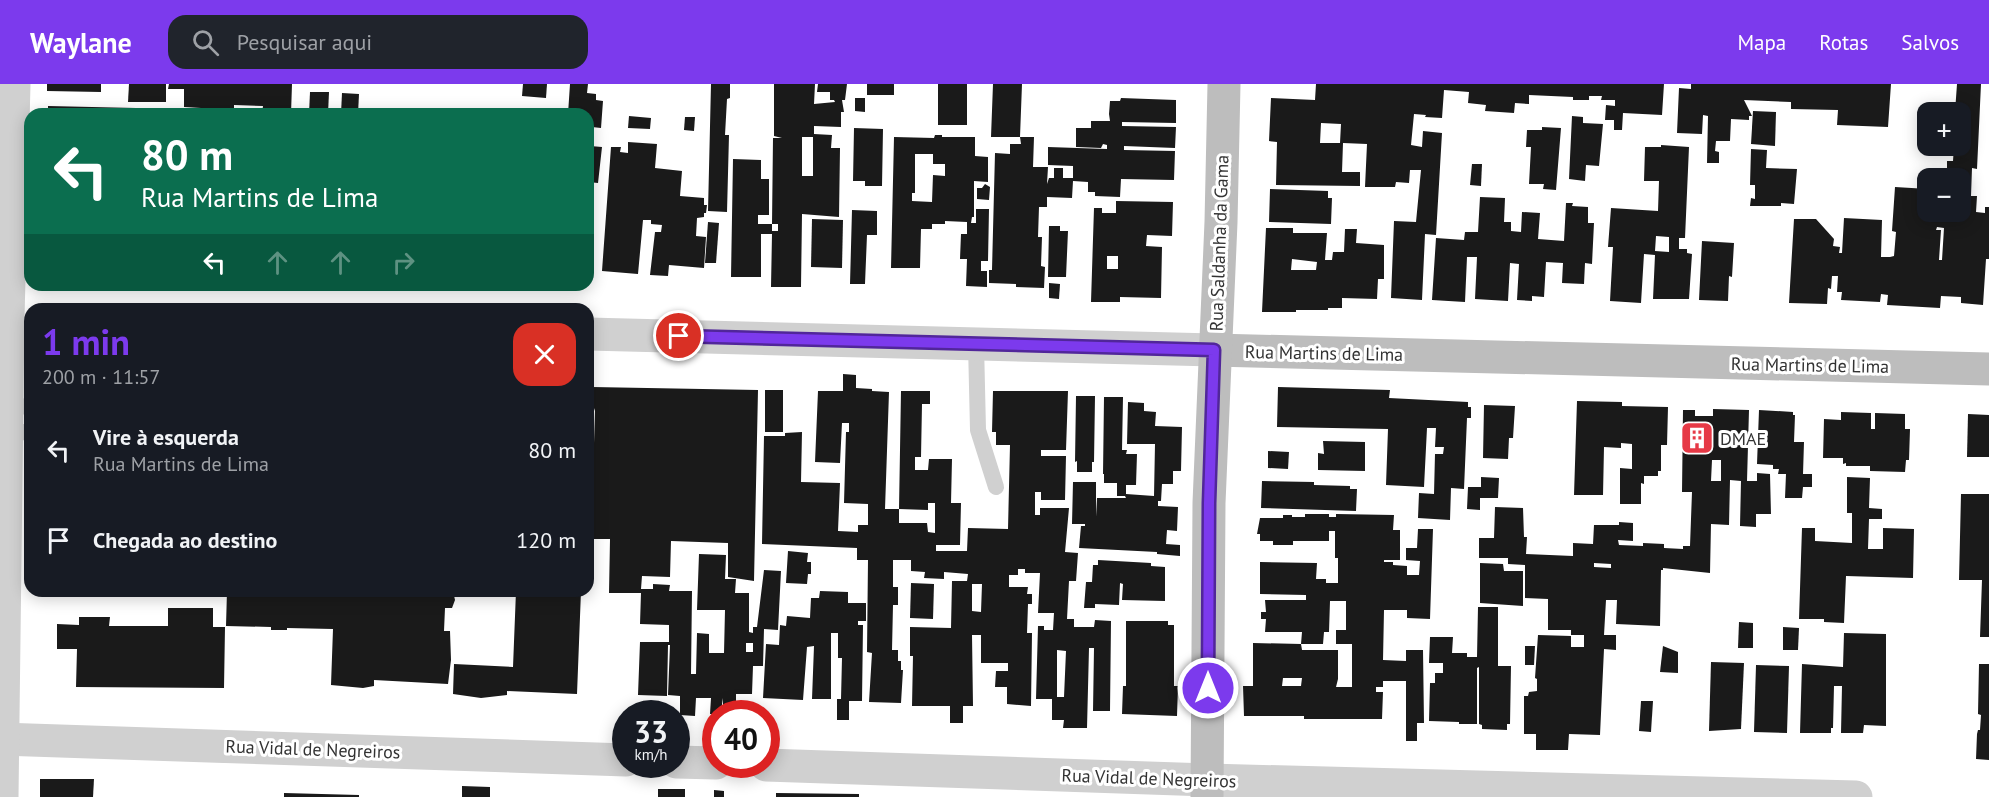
<!DOCTYPE html>
<html lang="pt">
<head>
<meta charset="utf-8">
<style>
	:root { --surface:#171b24; --page:#20242c; --text:#f1f3f6; --muted:#9ea1a6; --accent:#7c3aed }
	body { margin:0; font-family:"PT Sans",sans-serif; background:var(--page); color:var(--text); height:100vh; display:flex; flex-direction:column; font-size:22px; white-space:nowrap }
	* { box-sizing:border-box; margin:0 }
	p { font-size:20px; color:var(--muted) }
	.icon { flex:none; width:33px; height:33px; fill:none; stroke:currentColor; stroke-width:2; stroke-linecap:round; stroke-linejoin:round }
	.map { position:relative; flex:1; overflow:hidden }
	.sheet { position:absolute; left:24px; top:219px; width:570px; height:294px; display:flex; flex-direction:column; background:var(--surface); border-radius:18px; box-shadow:0 3px 15px #0003 }
	.sheet>* { flex:none }
	.banner { position:absolute; left:24px; top:24px; width:570px; height:183px; border-radius:18px; box-shadow:0 3px 15px #0003; background:#0b6e4f; color:#fff; overflow:hidden }
	.fabs { position:absolute; left:1917px; top:18px; display:grid; gap:12px }
	.fabs a { display:grid; place-items:center; width:54px; height:54px; border-radius:12px; background:var(--surface); box-shadow:0 3px 15px #0003; font-size:30px }
	.speed { position:absolute; left:612px; top:616px; display:flex; gap:12px; font-size:30px; font-weight:700; text-align:center }
	.speed>* { display:grid; place-content:center; width:78px; height:78px; border-radius:50%; background:var(--surface); box-shadow:0 3px 15px #0003; line-height:1 }
	.speed small { font-size:15px; font-weight:400 }
	.speed .limit { border:9px solid #d22; background:#fff; color:#111 }
	.pin { position:absolute; display:grid; place-items:center; width:51px; height:51px; color:#fff; margin:-26px; border:3px solid #fff; border-radius:50%; box-shadow:0 2px 6px #0007 }
	.me { position:absolute; width:66px; margin:-33px; rotate:0deg; stroke-linejoin:round; filter:drop-shadow(0 0 4px #0008) }
	.turn { display:flex; align-items:center; gap:21px; height:126px; padding:0 18px; font-size:27px }
	.turn .icon { width:78px; height:78px; stroke-width:2.5 }
	.turn b { display:block; font-size:42px; line-height:51px }
	.lanes { display:flex; align-items:center; height:57px; padding:0 18px; background:#0003; justify-content:center; gap:30px; direction:ltr }
	.lanes .off { opacity:.35 }
	.round { display:grid; place-items:center; flex:none; width:63px; height:63px; border-radius:18px; background:var(--page) }
	.overview { display:flex; align-items:center; justify-content:space-between; height:102px; padding:0 18px }
	h1 { font-size:36px; font-weight:600; line-height:45px; color:var(--accent) }
	ul { padding:0; list-style:none }
	li { display:flex; align-items:center; gap:18px; height:90px; padding:0 18px }
	li div { flex:1 }
	li b { display:block; font-size:22px }
	li em { font-style:normal }
	header { display:flex; align-items:center; gap:36px; box-sizing:border-box; height:84px; padding:0 30px; background:var(--accent); color:#fff }
	header strong { font-size:28px }
	nav { display:flex; gap:33px; margin-inline-start:auto; font-size:21px }
	.search { width:420px; height:54px; background:var(--page); display:flex; align-items:center; gap:15px; box-sizing:border-box; padding:0 21px; border-radius:18px; color:var(--muted); font-size:22px }
	.map>svg:first-child { display:block }
</style>
</head>
<body>
<header>
<strong>Waylane</strong>
<div class="search"><svg class="icon" aria-label="search" viewBox="0 0 24 24"><circle cx="10" cy="10" r="6"/><path d="M15 15l6 6"/></svg>Pesquisar aqui</div>
<nav><a>Mapa</a><a>Rotas</a><a>Salvos</a></nav>
</header>
<div class="map">
<svg width="1989" height="713" viewBox="0 0 1989 713">
	<rect width="100%" height="100%" fill="#fff"/>
	<g fill="#1a1a1a" fill-rule="evenodd">
		<path d="M47 0H101V8L47 7Z"/>
		<path d="M129 0H166V18H128Z"/>
		<path d="M169 0H292L291 30H262L263 22 234 21V30H217L218 25 184 23V5H168Z"/>
		<path d="M523 0H547L546 14 522 12Z"/>
		<path d="M570 0H588L587 9 596 10V16L603 17 601 44 592 43 590 62 602 63 598 99 588 98V30H568Z"/>
		<path d="M711 0H730V14L727 15 725 51H729L727 128 708 127Z"/>
		<path d="M774 0H815L814 20 835 18 834 16H830V8H817L818 0H847L845 16H842L844 28H841V43L814 42V50L832 51 831 64H840L839 133 802 130 801 203H771L772 150H761V193H731L733 75 761 76V95H769V131H758V140H772V147H778V140H772L773 54H782L774 52ZM802 53H813V92H802Z"/>
		<rect x="867" y="0" width="27" height="11"/>
		<rect x="938" y="0" width="29" height="41"/>
		<path d="M993 0H1022L1020 53H1034L1033 83H1048L1047 100 1049 94H1054V84H1063V94H1073V82L1048 81V63L1107 65V61L1103 60 1101 64 1076 63V44H1091V37H1110L1109 30 1110 17H1120L1121 14 1176 16V39L1122 38V42L1176 43 1175 64 1124 62V66L1175 67 1174 96 1121 95 1120 113 1095 112V108H1088V98L1073 97 1072 114 1047 113V123H1039L1038 153H1042L1041 182 1045 183 1044 204 1016 203V200L989 199V186H992L995 69 1010 70V60H1021L1020 53H991Z"/>
		<path d="M1316 0H1664L1662 31 1623 29 1622 46H1614V36H1605L1606 21 1615 22V16H1601L1602 12H1589V16H1573V13L1529 11V20L1515 19 1514 29 1485 27 1486 21 1468 19 1469 8 1444 6 1442 34 1425 33 1426 31 1414 30 1411 61 1422 63 1423 47 1442 49 1436 151 1425 150 1422 216 1391 214 1394 137 1416 138 1421 86H1410L1409 99 1396 98 1395 103H1365L1367 60 1343 59 1342 88H1360V102L1276 101 1277 58 1269 57 1271 14 1315 16ZM1321 39 1341 40 1340 59H1320Z"/>
		<path d="M1691 0H1891L1888 43 1837 41 1838 26 1791 25V18L1744 16 1752 32H1749V36L1731 35 1730 57H1716L1715 67 1719 68V79H1707L1708 32 1703 31 1702 50 1677 49 1679 4 1691 5Z"/>
		<path d="M1957 0H1981L1977 85 1972 84 1971 112H1977L1976 128 1985 129V123H1989V175H1986L1983 221 1961 219V213L1941 212 1940 224 1887 221 1888 211 1881 210 1880 218 1841 216 1842 208H1837L1838 192H1832L1831 205 1828 204 1827 220 1789 219 1794 135H1816L1834 155 1833 162 1840 163 1839 169H1842L1844 134 1882 136 1881 173H1890L1894 172 1896 148 1892 147 1895 103 1928 105V128H1960V94H1947V77H1953L1954 62H1960V28H1955ZM1937 143 1944 144 1942 176H1939L1941 146H1936Z"/>
		<path d="M310 8H329L328 30H309Z"/>
		<path d="M342 9 359 10 358 30H341Z"/>
		<path d="M855 14H865V28L855 27Z"/>
		<path d="M48 22 136 24V27H162V30H48Z"/>
		<path d="M1753 27 1776 28 1775 62 1751 60Z"/>
		<path d="M629 32 651 34 650 45 628 44Z"/>
		<path d="M1572 32 1583 33V39L1603 40 1599 82 1586 81 1585 97 1569 95Z"/>
		<path d="M685 33H695L694 47 684 46Z"/>
		<path d="M1542 43 1561 44 1556 106 1543 105 1544 100H1529L1531 63H1526L1527 46H1542Z"/>
		<path d="M854 44 883 45 882 102H865V97H853Z"/>
		<path d="M935 51H942V53H975V72L988 73V98L974 97V133H972L971 139H976V125H989L988 177H981V187H987V203L966 202 967 175H960L961 150H967V138L945 137V140H932V145H921L920 184H891L894 53 934 54ZM915 70H933V80H945V92L933 91 932 118 912 117V109H915Z"/>
		<path d="M628 58 657 60 655 84 682 87 680 112 704 114V121H707L706 129H704V133L697 134 696 152 706 153 704 184 669 181 668 192 650 191 655 148H661L662 141 651 140V136H643L638 190 602 187 611 63H621L620 68 628 69Z"/>
		<path d="M1661 61 1689 63 1685 154H1679V165H1687V169L1692 170 1689 215H1653L1655 171 1644 170 1641 219 1610 217 1613 163H1608L1611 124 1658 127 1659 97H1644L1645 63H1661ZM1656 152 1669 153V168L1655 167Z"/>
		<path d="M1751 65 1767 66 1766 84 1797 85 1794 120 1781 119V122H1750L1751 114 1755 115V101H1750Z"/>
		<path d="M1472 80H1482L1481 102 1470 101Z"/>
		<path d="M985 100 990 103 989 116 977 115V104H982Z"/>
		<path d="M1270 105 1328 107V114H1332L1331 140 1269 138Z"/>
		<path d="M1480 113 1505 114 1504 138H1511V147L1521 148 1522 128 1540 129 1538 155 1564 157 1566 119H1573L1572 122 1588 123V139H1594L1592 180 1585 179 1584 200 1562 199 1563 179 1546 178 1544 213 1532 212V217L1517 216 1519 180 1510 179 1508 217 1475 215 1477 173H1467L1465 218 1432 216 1436 154 1464 156 1465 148H1478Z"/>
		<path d="M1116 117 1173 118 1172 152 1147 151 1146 162 1162 163 1161 214 1120 213V218H1091L1094 124H1102V129H1116ZM1107 172H1118V185H1107Z"/>
		<path d="M852 126 877 127V151H867L865 200H850Z"/>
		<path d="M812 135 843 136 842 184 811 183Z"/>
		<path d="M708 138 719 139 716 179H705Z"/>
		<path d="M1049 142H1060V147H1068L1066 193H1048Z"/>
		<path d="M1266 144H1293V149H1327L1325 176H1332L1333 168H1344L1345 145H1357L1356 159 1384 161V195H1378L1377 215 1342 214V224H1328V226H1296V228H1262ZM1292 175 1317 178 1316 186H1291Z"/>
		<path d="M1702 157 1734 159 1732 193 1729 192 1728 217 1699 216Z"/>
		<path d="M1049 199 1060 200 1059 215 1049 214Z"/>
		<path d="M843 290 856 291V304L872 305V307L889 308 885 425H899L901 307H930V320H922L921 373H915V386H928L929 375H952L951 419H961L960 461H936V467H967L968 444 1008 445 1010 361H996V348H992L993 307H1068L1066 366H1041V372H1066L1065 416H1041V408H1035V431H1040V424H1069L1065 468 1078 469 1076 497H1069L1067 535H1074V543H1094L1095 536 1111 537 1110 627H1093L1094 564H1089L1087 644H1063L1064 636H1052V615H1036L1038 542H1044V546H1053L1054 529H1038L1040 489H1025V485H1018V491H1009V503H1028L1027 510H1032V520H1028L1027 549H1032L1031 622 1007 620V603H995L996 587H1008V579H981V551H972L973 622H963V639H950V622H912L913 572H910V543L951 544 952 497H967L968 490 944 488V495L924 494 925 488 911 487V476H893V503H898V521H893L892 566H898V577H901V586H903L901 619 869 618 872 569 867 568 868 476H857V464L762 460 764 352H785V349L802 348 801 398 840 399 838 447 858 448V441H868V420L844 419 846 348H849V339H842L840 379 815 378 818 307H843ZM928 419H935V449L928 448 927 439H899V425L928 426ZM972 500H982L981 528 972 527ZM1057 566 1066 567 1064 613H1057Z"/>
		<path d="M592 303 758 306 754 497 728 493V459L671 457 670 493 642 492 641 505H653V500L670 501 669 507H692L691 590H696L697 549 709 550V569H724L725 526H697L699 470 726 471 725 495H736L735 509H749V548L753 549V543H757L764 486 781 487 778 546 764 545 763 582H753L752 610H736V626H724L722 614V630H710L711 614H696L695 632 680 631V612L668 611 670 561H668L667 612 638 611 640 558H669V541L640 540 641 509H609L610 455H591L595 327 593 321H591ZM746 559H753V568H746Z"/>
		<path d="M1278 303 1390 306 1389 314 1468 318V323H1471V334H1467L1464 405 1451 404 1450 436 1418 434 1419 409 1434 410 1435 370H1443L1444 363H1435L1436 344H1427L1424 403 1386 401 1388 345 1277 343Z"/>
		<rect x="765" y="306" width="18" height="42"/>
		<path d="M1076 312H1095L1094 378H1092V388H1077V377L1075 378Z"/>
		<path d="M1104 313H1123L1122 366H1127L1126 370H1137L1136 401H1126V410L1154 412 1155 360H1127L1128 318 1144 319V327L1156 328 1155 342 1182 343 1181 387H1173V400H1162L1161 417H1158V422L1178 423 1177 447 1167 446 1166 460 1180 461V472L1157 470V468L1079 464 1081 442H1085V440H1072L1073 398H1096V433L1097 414H1126L1125 412H1117V399H1104V390H1103Z"/>
		<path d="M1577 317 1622 318V322L1668 323 1667 361H1661V387H1658V392H1644V400L1641 399V420H1620V384L1632 385V360L1621 359V364L1604 363 1603 411H1574Z"/>
		<path d="M1484 321 1515 322 1513 354H1509L1508 375 1483 374Z"/>
		<path d="M1713 325 1749 326 1747 397H1757V389L1770 390 1771 430H1756V443L1740 442 1741 397 1730 396 1729 441 1711 440 1710 489 1663 484V486H1661L1660 542 1616 540 1617 516H1606L1604 551H1616V566L1604 565 1600 651 1569 650 1568 666H1536V650H1524V612H1528L1529 608 1537 607V595L1535 594 1538 551 1571 552V563H1584V551H1571V546H1548V515L1525 514V481L1508 480V474H1479V454H1494L1495 423 1523 424 1524 453H1527L1526 470 1573 472V459L1593 460 1594 441H1619V438L1633 439V457L1618 456 1619 461 1643 462V459L1664 460V464L1683 465V462H1690L1692 408H1682L1683 326H1695V332H1713ZM1712 376H1721V397H1711ZM1594 479 1611 480V484L1594 483Z"/>
		<path d="M1759 326 1793 328V331H1795L1794 358H1804L1803 390H1812V403H1803L1802 414H1785L1786 390H1778L1779 385H1773V381L1757 380Z"/>
		<path d="M1841 328 1871 329V345H1875V329L1905 330V345H1910L1909 376H1906L1905 388 1870 387V382H1846V379L1843 380V374H1823L1824 335 1841 336Z"/>
		<path d="M1968 330 1989 331V373H1967Z"/>
		<path d="M1323 357 1365 358V387L1318 386V369L1324 370Z"/>
		<path d="M1268 367 1289 368 1288 385 1268 384Z"/>
		<path d="M1481 393 1499 394 1498 414H1480V426L1467 425 1468 403H1481Z"/>
		<path d="M1847 393 1870 394 1869 424 1882 425V435H1869L1868 465H1883V444L1914 445 1913 494 1846 492 1844 539 1824 538V535H1799L1802 444H1815V457L1852 459V429H1847Z"/>
		<path d="M1262 397 1314 398V401L1350 402V405H1357L1356 427 1261 424Z"/>
		<path d="M1961 410H1989V553H1980L1982 496H1959Z"/>
		<path d="M1305 430H1329V433H1336V430L1394 431 1393 446H1400V476H1384V478H1393V481L1407 482V491H1419L1420 477 1406 476V464H1417L1418 445H1433L1430 535 1407 534V526H1384L1383 576 1406 577V566H1423L1424 639H1417V657H1406V597H1383V603H1376V608H1383L1382 635H1304V632H1244L1243 602H1253V559L1301 560 1302 566H1338V595L1336 603H1352V560H1336V546H1346V517H1330L1329 548H1324L1323 560H1301L1302 548H1265L1266 535H1261V528H1266L1265 516H1306V511L1260 510V478L1317 479 1316 495H1326V499H1338V474H1335V447H1329V457H1293V461H1273V457H1260V450H1257L1260 434H1283V431H1292V433H1305ZM1283 594H1302L1301 602H1282Z"/>
		<path d="M788 467 808 469 807 478H811V490H808L807 500 786 499Z"/>
		<path d="M1098 476 1151 479V482L1165 483V517L1122 516 1123 500 1120 499 1119 521 1095 520V524H1084L1086 498H1092L1093 481H1098Z"/>
		<path d="M1480 479 1503 480 1504 487H1523V522L1480 519Z"/>
		<path d="M911 499 934 500 933 535 910 534Z"/>
		<path d="M227 507H453L455 516 452 524H445L444 547H450L451 576 448 600 374 596V602L363 604 331 601 333 545 287 544V546H271V543L226 542Z"/>
		<path d="M516 507H581L577 610 507 607V611L481 614 453 610 454 580 513 583Z"/>
		<path d="M820 507 848 508V519H866V537H858V541H863L862 617H849V636H837V615H841L842 574H838V549H831V615H812L814 562 807 563 803 616 763 614 766 560 779 561 780 541 786 542 787 532 810 534 811 514H819Z"/>
		<path d="M1478 523H1498V582H1511L1510 640H1507V646L1482 645V641L1479 640V583L1477 584V640H1459V638L1429 637 1430 599H1435V589H1443V579H1429L1430 553H1453L1452 569H1467V573H1477Z"/>
		<path d="M168 524H213V543H225L224 604 76 603 77 565H57V540L79 541V533H110L109 542H168Z"/>
		<path d="M1126 537H1168V541H1174V602H1178L1177 632 1122 630 1123 602H1126Z"/>
		<path d="M1739 538 1753 539V564H1738Z"/>
		<path d="M1783 543 1799 544 1798 566H1783Z"/>
		<path d="M1844 549 1886 550V642L1864 641 1863 649H1841L1842 602H1834L1833 644H1831V649H1800L1802 580 1843 583Z"/>
		<path d="M1525 562H1535L1534 581H1525Z"/>
		<path d="M1663 562 1678 568V589L1660 588Z"/>
		<path d="M1711 578 1744 579 1741 645 1709 647Z"/>
		<path d="M1979 580H1989V676L1976 675 1977 650 1978 646H1980L1981 631 1978 630Z"/>
		<path d="M1756 581 1789 582 1787 649 1754 648Z"/>
		<path d="M1641 617H1653L1651 648 1639 647Z"/>
		<path d="M40 695H94L93 713H40Z"/>
		<path d="M462 702 490 703V713H462Z"/>
		<rect x="658" y="705" width="27" height="8"/>
		<path d="M714 706 724 707V713H714Z"/>
		<path d="M284 709 359 711V713H284Z"/>
		<path d="M776 709 859 710V713H776Z"/>
	</g>
	<g fill="none" stroke-linecap="round" stroke-linejoin="round">
		<g stroke="#d0d0d0" stroke-width="16">
			<path d="M976 260 978 346 996 403"/>
			<path d="M7 321 30 323"/>
			<path d="M7 346 30 349"/>
		</g>
		<g stroke="#d0d0d0" stroke-width="33">
			<path d="M588 250 1214 266"/>
			<path d="M0 655 626 676"/>
			<path d="M676 678 716 679"/>
			<path d="M766 681 1208 696 1856 713"/>
			<path d="M2 713 8 234 14 0"/>
		</g>
		<g stroke="#bdbdbd" stroke-width="33">
			<path d="M1214 266 1989 285"/>
			<path d="M1207 713 1209 419 1221 138 1224 0"/>
		</g>
	</g>
	<g fill="none" stroke-linecap="round" stroke-linejoin="round">
		<defs>
			<path id="route" d="M679 252 1214 266 1209 419 1208 604"/>
		</defs>
		<use href="#route" stroke="#51269a" stroke-width="15"/>
		<use href="#route" stroke="#7c3aed" stroke-width="10"/>
	</g>
	<defs>
		<symbol id="building-square" viewBox="-11 -11 22 22"><rect x="-9" y="-9" width="18" height="18" rx="4" fill="#e63946" stroke="#fff"/><path d="M-4-6H4V6H1V3H-1V6H-4ZM-2.5-4.3h1.7v1.8h-1.7ZM.8-4.3h1.7v1.8H.8ZM-2.5-1h1.7V.8h-1.7ZM.8-1h1.7V.8H.8Z" fill="#fff"/></symbol>
	</defs>
	<g fill-rule="evenodd">
		<use href="#building-square" x="1678" y="335" width="38" height="38"/>
	</g>
	<g text-anchor="middle" dominant-baseline="central" stroke-width="6" stroke-linejoin="round" paint-order="stroke">
		<g font-size="18" fill="#333" stroke="#fff">
			<text transform="translate(1219 159) rotate(-88)">Rua Saldanha da Gama</text>
			<text transform="translate(1324 269) rotate(1)">Rua Martins de Lima</text>
			<text transform="translate(1810 281) rotate(1)">Rua Martins de Lima</text>
			<text transform="translate(313 665) rotate(2)">Rua Vidal de Negreiros</text>
			<text transform="translate(1149 694) rotate(2)">Rua Vidal de Negreiros</text>
		</g>
		<g font-size="18" fill="#333" stroke="#fff" text-anchor="start">
			<text x="1720" y="354">DMAE</text>
		</g>
	</g>
</svg>
<div class="fabs">
<a>+</a>
<a>−</a>
</div>
<div class="speed"><div>33<small>km/h</small></div><div class="limit">40</div></div>
<div class="pin" style="left:679px;top:252px;background:#d93025"><svg class="icon" aria-label="arrive" viewBox="0 0 24 24"><path d="M6 21V4h12l-3 4 3 4H6"/></svg></div>
<svg class="me" style="left:1208px;top:604px" viewBox="-20 -20 40 40"><circle r="17" fill="#7c3aed" stroke="#fff" stroke-width="3"/><path d="M0-11L8 9 0 5-8 9z" fill="#fff"/></svg>
<div class="banner">
<div class="turn"><svg class="icon" aria-label="left" viewBox="0 0 24 24"><path d="M17 20v-9H6M10 6l-5 5 5 5"/></svg><div><b>80 m</b>Rua Martins de Lima</div></div>
<div class="lanes"><svg class="icon" aria-label="left" viewBox="0 0 24 24"><path d="M17 20v-9H6M10 6l-5 5 5 5"/></svg><svg class="icon off" aria-label="ahead" viewBox="0 0 24 24"><path d="M12 20V5M6 11l6-6 6 6"/></svg><svg class="icon off" aria-label="ahead" viewBox="0 0 24 24"><path d="M12 20V5M6 11l6-6 6 6"/></svg><svg class="icon off" aria-label="right" viewBox="0 0 24 24"><path d="M7 20v-9h11M14 6l5 5-5 5"/></svg></div>
</div>
<section class="sheet">
<div class="overview"><div><h1>1 min</h1><p>200 m · 11:57</p></div><a class="round" style="background:#d93025;color:#fff"><svg class="icon" aria-label="close" viewBox="0 0 24 24"><path d="M6 6l12 12M18 6L6 18"/></svg></a></div>
<ul>
<li><svg class="icon" aria-label="left" viewBox="0 0 24 24"><path d="M17 20v-9H6M10 6l-5 5 5 5"/></svg><div><b>Vire à esquerda</b><p>Rua Martins de Lima</p></div><em>80 m</em></li>
<li><svg class="icon" aria-label="arrive" viewBox="0 0 24 24"><path d="M6 21V4h12l-3 4 3 4H6"/></svg><div><b>Chegada ao destino</b></div><em>120 m</em></li>
</ul>
</section>
</div>
</body>
</html>
